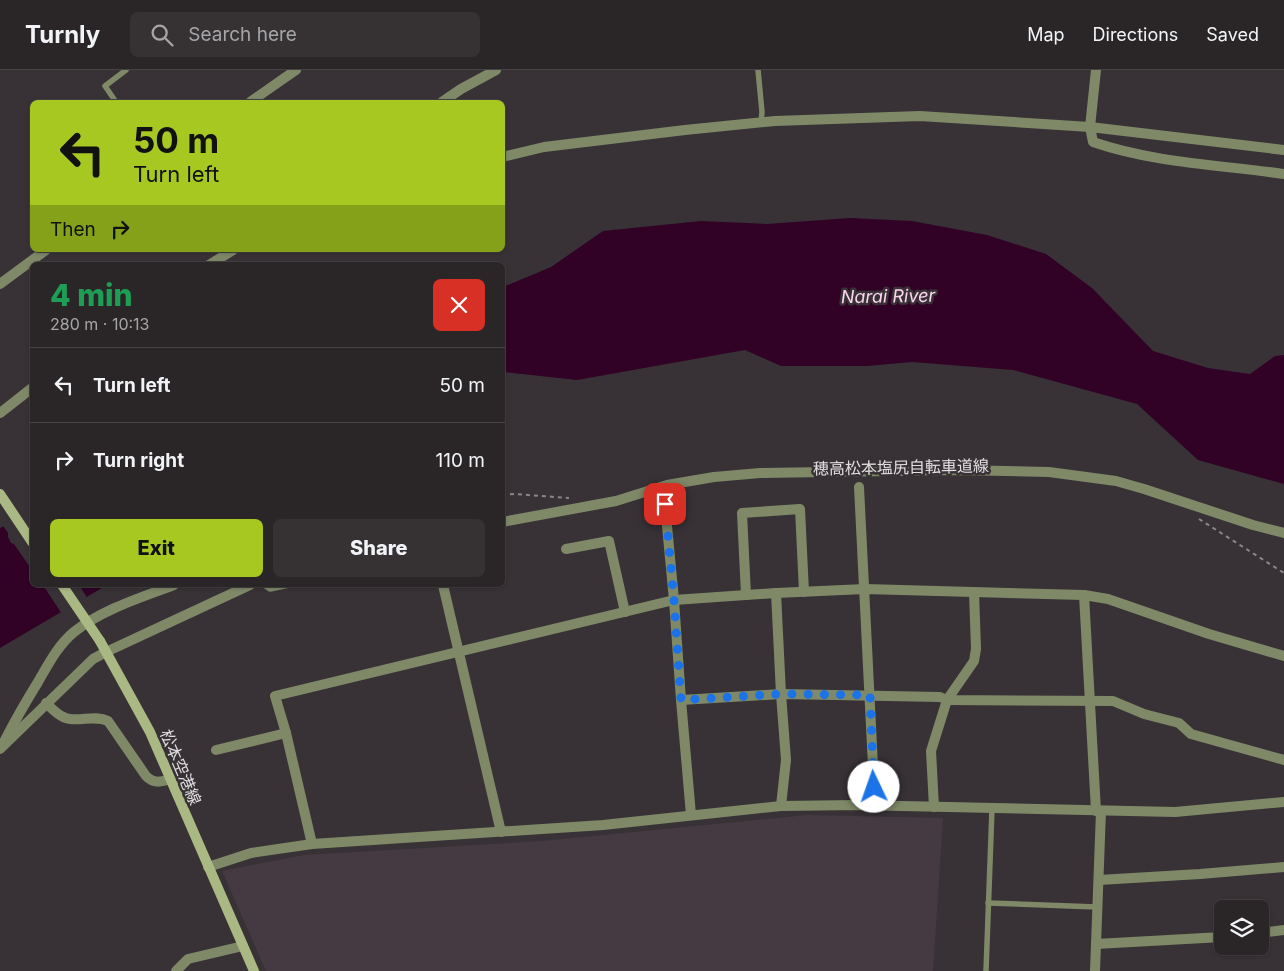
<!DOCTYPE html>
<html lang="en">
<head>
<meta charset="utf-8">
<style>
	:root { --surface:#2a2628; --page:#363234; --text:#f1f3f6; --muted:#a5a5a8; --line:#464345; --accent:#a7c820 }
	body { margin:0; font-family:Inter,"Noto Sans JP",sans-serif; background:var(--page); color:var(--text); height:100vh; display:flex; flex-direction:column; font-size:19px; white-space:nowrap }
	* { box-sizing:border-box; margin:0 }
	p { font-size:16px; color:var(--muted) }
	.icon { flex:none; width:28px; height:28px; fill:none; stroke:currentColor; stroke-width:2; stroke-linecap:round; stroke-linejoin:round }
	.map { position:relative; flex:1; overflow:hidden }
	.sheet { position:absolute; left:30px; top:192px; width:475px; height:325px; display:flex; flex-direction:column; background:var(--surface); border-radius:8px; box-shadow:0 1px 4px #0004,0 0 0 1px var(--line) }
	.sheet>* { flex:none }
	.hud { position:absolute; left:30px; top:30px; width:475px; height:152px; border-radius:8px; box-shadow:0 1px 4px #0004,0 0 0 1px var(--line); background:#a7c820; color:#111; overflow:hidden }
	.buttons { position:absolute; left:1214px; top:830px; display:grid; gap:10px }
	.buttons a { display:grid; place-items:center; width:55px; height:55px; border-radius:8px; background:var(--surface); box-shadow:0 1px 4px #0004,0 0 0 1px var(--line); font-size:25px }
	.pin { position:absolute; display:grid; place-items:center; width:42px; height:42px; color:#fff; margin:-21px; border-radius:10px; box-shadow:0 2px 8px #0006 }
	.me { position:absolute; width:55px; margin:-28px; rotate:357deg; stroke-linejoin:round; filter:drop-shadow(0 0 4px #0008) }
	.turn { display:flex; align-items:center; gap:18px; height:105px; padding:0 20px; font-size:22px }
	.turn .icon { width:65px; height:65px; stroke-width:2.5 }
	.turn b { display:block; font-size:35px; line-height:42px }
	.then { display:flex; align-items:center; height:48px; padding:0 20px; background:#0003; gap:10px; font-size:19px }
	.round { display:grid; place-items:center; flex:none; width:52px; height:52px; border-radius:8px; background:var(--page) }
	.summary { display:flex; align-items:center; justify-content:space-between; height:85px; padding:0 20px }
	h1 { font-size:30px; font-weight:800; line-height:38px; color:#1e9e55 }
	.button { display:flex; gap:10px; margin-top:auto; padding:10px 20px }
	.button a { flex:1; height:58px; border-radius:8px; background:var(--accent); color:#111; font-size:20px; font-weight:800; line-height:58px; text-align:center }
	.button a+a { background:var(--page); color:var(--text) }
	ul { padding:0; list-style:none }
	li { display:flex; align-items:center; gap:15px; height:75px; padding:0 20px; border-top:1px solid var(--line) }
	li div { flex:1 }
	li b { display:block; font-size:19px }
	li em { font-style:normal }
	header { display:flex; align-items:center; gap:30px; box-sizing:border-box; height:70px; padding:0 25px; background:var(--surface); border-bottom:1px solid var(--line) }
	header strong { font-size:24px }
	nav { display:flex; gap:28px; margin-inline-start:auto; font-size:18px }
	.search { width:350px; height:45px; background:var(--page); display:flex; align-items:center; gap:12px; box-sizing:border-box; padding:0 18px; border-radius:8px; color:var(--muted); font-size:19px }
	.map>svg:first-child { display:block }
</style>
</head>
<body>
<header>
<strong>Turnly</strong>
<div class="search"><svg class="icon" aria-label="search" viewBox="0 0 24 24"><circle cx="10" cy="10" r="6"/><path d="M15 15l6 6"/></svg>Search here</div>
<nav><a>Map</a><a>Directions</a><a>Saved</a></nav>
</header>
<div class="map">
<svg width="1284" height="901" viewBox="0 0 1284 901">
	<rect width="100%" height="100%" fill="#383236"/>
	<path fill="#453a41" d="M807 745 943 748 933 901H266L222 801 304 785 542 771Z"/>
	<g fill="#310226">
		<path d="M850 148 912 151 987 165 1046 184 1092 218 1153 281 1208 298 1250 304 1275 286 1284 285V414L1198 390 1137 334 1013 300 912 292 867 296H781L745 280 577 310 503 302V217L551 197 603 161 701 151 767 154Z"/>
		<path d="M32 442V515H107L0 578V458Z"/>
	</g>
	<g fill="#383236">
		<path d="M29 441 32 446V500L14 474 11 473 8 467V463L2 454Z"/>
		<path d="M43 515H79L88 529 62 544Z"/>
	</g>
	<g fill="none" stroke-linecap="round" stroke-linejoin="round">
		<g stroke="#8a8689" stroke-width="2" stroke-dasharray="4 4" stroke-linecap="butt">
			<path d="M502 425 514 424 569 428"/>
			<path d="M1199 449 1284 503"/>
		</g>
		<g stroke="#7f8968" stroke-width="5.5">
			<path d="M758 0 762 42 761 53"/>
			<path d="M116 32 105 16 126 0"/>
			<path d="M264 515 270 519 289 515"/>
			<path d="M988 833 1097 837"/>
			<path d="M986 901 992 739"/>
		</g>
		<g stroke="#7f8968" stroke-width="10">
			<path d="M1096 0 1090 57 1093 72C1154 93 1221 95 1284 104"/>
			<path d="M250 32 296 0"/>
			<path d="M442 32 461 19 496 0"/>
			<path d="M0 214 46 180"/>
			<path d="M859 417 875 736"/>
			<path d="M665 435 674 530 681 630"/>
			<path d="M502 452 616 431 667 415 714 407 760 403 957 400 1049 402 1116 411 1144 419 1253 455 1284 463"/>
			<path d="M566 479 609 471 625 542"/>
			<path d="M443 515 501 762"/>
			<path d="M776 523 781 624 786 690 781 736"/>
			<path d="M746 525 742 443 800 439 804 522"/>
			<path d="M1084 525 1096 741"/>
			<path d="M106 582 250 515"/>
			<path d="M46 633C53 640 61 648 70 649 82 651 96 645 108 651L146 706C154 714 160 712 170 709"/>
			<path d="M2 676C13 654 25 633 38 612 48 595 58 575 74 562 103 539 140 528 174 515"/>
			<path d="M216 680 286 663"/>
			<path d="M934 737 931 681 947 630 974 591 976 579 974 522"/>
			<path d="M691 745 681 630 781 624 940 627 947 630 1113 631 1144 644 1179 653 1191 664 1284 690"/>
			<path d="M312 774 286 663 275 626 674 530 776 523 865 519 1084 525 1108 529 1209 564 1284 586"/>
			<path d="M1099 810 1200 804 1284 797"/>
			<path d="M1260 863 1284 860"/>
			<path d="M1096 874 1222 867"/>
			<path d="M176 901 188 889 243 876"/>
			<path d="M1095 901 1101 741"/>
		</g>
		<g stroke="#7f8968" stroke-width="10">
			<path d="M502 87 544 77 685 60 775 51 920 46 1090 57 1284 80"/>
			<path d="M209 195 233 180"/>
			<path d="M0 343 32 318"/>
			<path d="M0 679 93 589 106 582"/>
			<path d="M208 797 251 783 312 774 603 755 781 736 856 735 1175 742 1284 732"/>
		</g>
		<g stroke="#aab983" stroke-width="10">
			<path d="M0 424 32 472"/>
			<path d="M100 571 150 662 254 901"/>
		</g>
		<path stroke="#aab983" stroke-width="10" d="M62 515 100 571"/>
	</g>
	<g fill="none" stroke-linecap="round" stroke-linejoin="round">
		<path stroke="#1a73e8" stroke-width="9" stroke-dasharray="0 16.2" d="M665 434 674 530 681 630 781 624 870 625 874 717"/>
	</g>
	<g text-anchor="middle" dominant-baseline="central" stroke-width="5" stroke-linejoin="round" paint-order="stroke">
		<g font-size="16" fill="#e1dee0" stroke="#383236">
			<text transform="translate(901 397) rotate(-1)">穂高松本塩尻自転車道線</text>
			<text transform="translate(181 697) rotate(67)">松本空港線</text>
		</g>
		<g font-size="18" font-style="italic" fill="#fdd5ef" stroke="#383236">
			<text transform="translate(888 226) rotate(-1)">Narai River</text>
		</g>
	</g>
</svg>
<div class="buttons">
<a><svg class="icon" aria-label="layers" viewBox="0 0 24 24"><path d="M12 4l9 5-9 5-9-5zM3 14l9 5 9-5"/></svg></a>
</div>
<div class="pin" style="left:665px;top:434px;background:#d93025"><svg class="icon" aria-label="arrive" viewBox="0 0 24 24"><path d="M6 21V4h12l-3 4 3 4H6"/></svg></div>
<svg class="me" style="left:874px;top:717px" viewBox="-20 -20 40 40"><circle r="19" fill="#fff"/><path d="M0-13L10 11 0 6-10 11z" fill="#1a73e8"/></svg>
<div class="hud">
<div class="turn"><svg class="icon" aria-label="left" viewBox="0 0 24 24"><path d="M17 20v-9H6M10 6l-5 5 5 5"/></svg><div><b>50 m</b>Turn left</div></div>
<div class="then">Then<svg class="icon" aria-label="right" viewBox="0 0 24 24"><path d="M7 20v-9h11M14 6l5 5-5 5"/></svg></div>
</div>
<section class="sheet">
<div class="summary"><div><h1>4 min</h1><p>280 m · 10:13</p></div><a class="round" style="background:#d93025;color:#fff"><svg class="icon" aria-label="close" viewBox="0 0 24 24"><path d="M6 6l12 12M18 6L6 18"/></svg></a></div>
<ul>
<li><svg class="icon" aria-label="left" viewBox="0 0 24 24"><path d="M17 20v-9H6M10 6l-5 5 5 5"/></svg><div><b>Turn left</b></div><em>50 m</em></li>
<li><svg class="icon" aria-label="right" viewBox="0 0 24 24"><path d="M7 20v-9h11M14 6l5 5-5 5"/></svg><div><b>Turn right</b></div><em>110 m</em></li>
</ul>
<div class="button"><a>Exit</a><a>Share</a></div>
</section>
</div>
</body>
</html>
